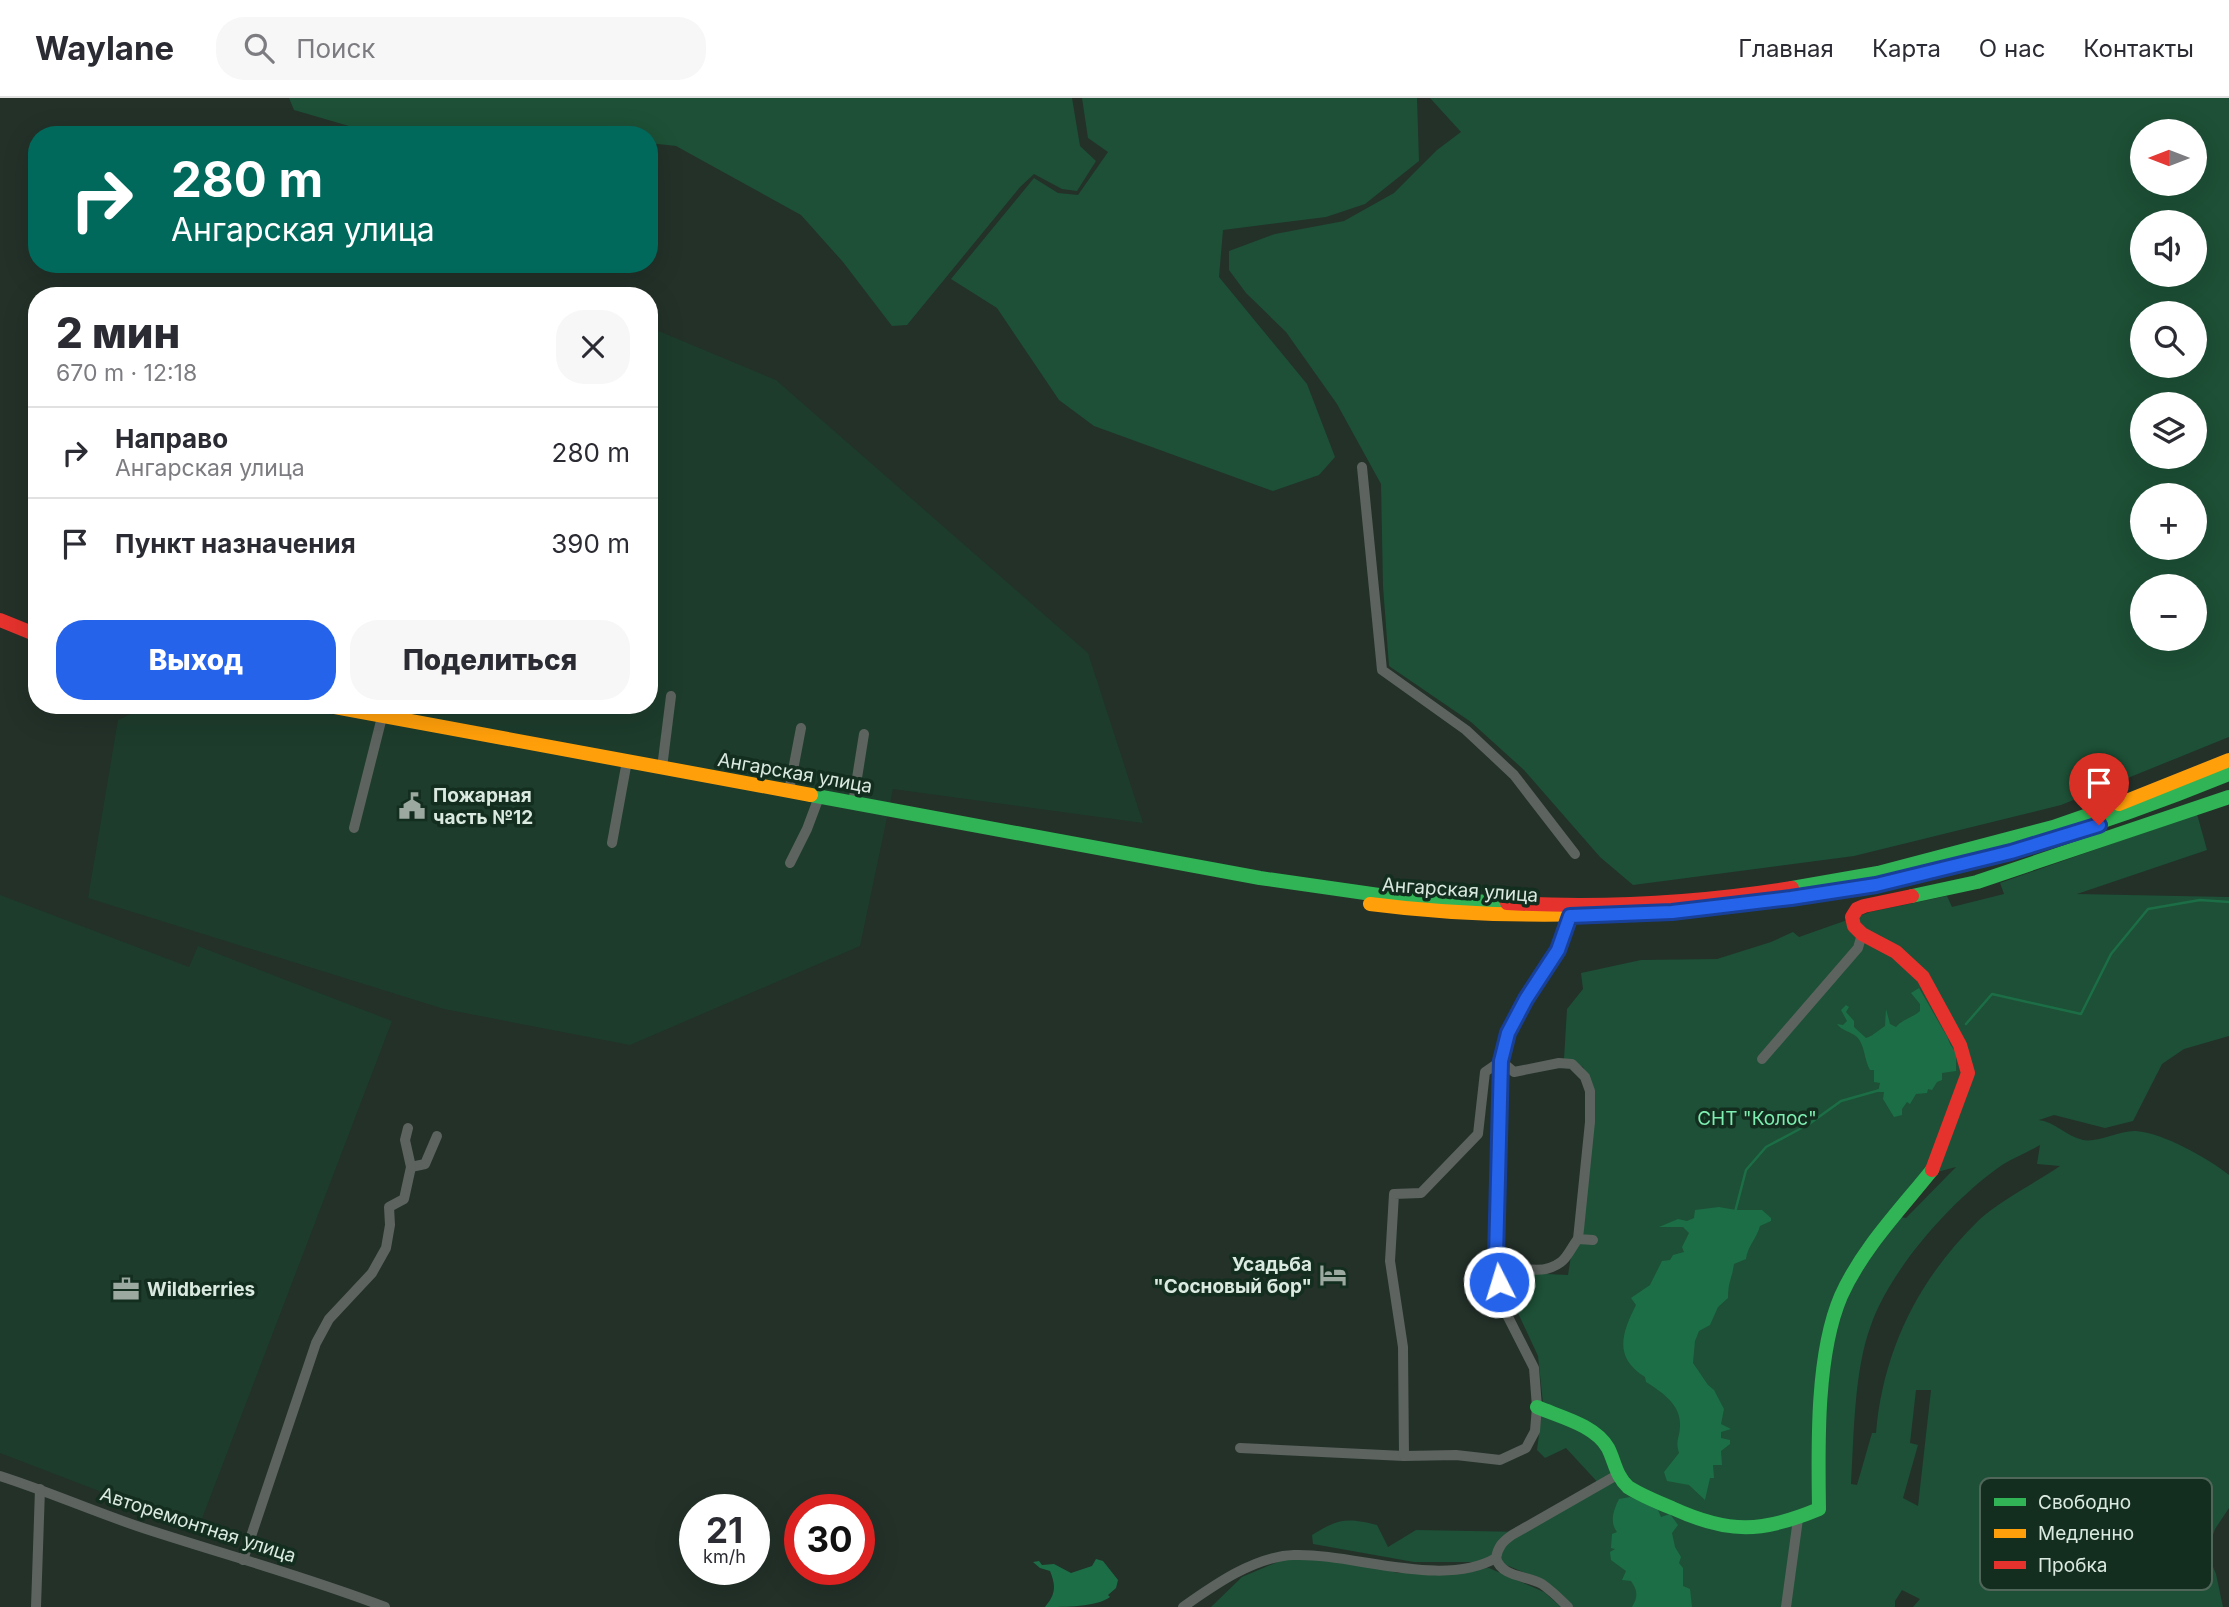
<!DOCTYPE html>
<html lang="ru">
<head>
<meta charset="utf-8">
<style>
	:root { --surface:#fff; --page:#f7f7f7; --text:#2b2b33; --muted:#7c7c81; --line:#e1e1e2; --accent:#2563eb }
	body { margin:0; font-family:Inter,sans-serif; background:var(--page); color:var(--text); height:100vh; display:flex; flex-direction:column; font-size:26px; white-space:nowrap }
	* { box-sizing:border-box; margin:0 }
	p { font-size:23px; color:var(--muted) }
	.icon { flex:none; width:38px; height:38px; fill:none; stroke:currentColor; stroke-width:2; stroke-linecap:round; stroke-linejoin:round }
	.map { position:relative; flex:1; overflow:hidden }
	.panel { position:absolute; left:28px; top:189px; width:630px; height:427px; display:flex; flex-direction:column; background:var(--surface); border-radius:28px; box-shadow:0 7px 28px #0002 }
	.panel>* { flex:none }
	.guide { position:absolute; left:28px; top:28px; width:630px; height:147px; border-radius:28px; box-shadow:0 7px 28px #0002; background:#00695c; color:#fff; overflow:hidden }
	.needle { width:46px; rotate:270deg }
	.tools { position:absolute; left:2130px; top:21px; display:grid; gap:14px }
	.tools a { display:grid; place-items:center; width:77px; height:77px; border-radius:50%; background:var(--surface); box-shadow:0 7px 28px #0002; font-size:35px }
	.speed { position:absolute; left:679px; top:1396px; display:flex; gap:14px; font-size:35px; font-weight:700; text-align:center }
	.speed>* { display:grid; place-content:center; width:91px; height:91px; border-radius:50%; background:var(--surface); box-shadow:0 7px 28px #0002; line-height:1 }
	.speed small { font-size:18px; font-weight:400 }
	.speed .limit { border:10px solid #d22; background:#fff; color:#111 }
	.pin { position:absolute; display:grid; place-items:center; width:60px; height:60px; color:#fff; margin:-72px -30px; border-radius:50% 50% 50% 0; rotate:-45deg; box-shadow:0 0 7px #0007 }
	.pin .icon { rotate:45deg }
	.me { position:absolute; width:77px; margin:-38px; rotate:355deg; stroke-linejoin:round; filter:drop-shadow(0 0 5px #0008) }
	.turn { display:flex; align-items:center; gap:24px; height:147px; padding:0 28px; font-size:32px }
	.turn .icon { width:91px; height:91px; stroke-width:2.5 }
	.turn b { display:block; font-size:49px; line-height:60px }
	.round { display:grid; place-items:center; flex:none; width:74px; height:74px; border-radius:28px; background:var(--page) }
	.overview { display:flex; align-items:center; justify-content:space-between; height:119px; padding:0 28px }
	h1 { font-size:42px; font-weight:800; line-height:52px }
	.cta { display:flex; gap:14px; margin-top:auto; padding:14px 28px }
	.cta a { flex:1; height:80px; border-radius:28px; background:var(--accent); color:#fff; font-size:28px; font-weight:800; line-height:80px; text-align:center }
	.cta a+a { background:var(--page); color:var(--text) }
	ul { padding:0; list-style:none }
	li { display:flex; align-items:center; gap:21px; height:91px; padding:0 28px; border-top:2px solid var(--line) }
	li div { flex:1 }
	li b { display:block; font-size:26px }
	li em { font-style:normal }
	header { display:flex; align-items:center; gap:42px; box-sizing:border-box; height:98px; padding:0 35px; background:var(--surface); border-bottom:2px solid var(--line) }
	header strong { font-size:33px }
	nav { display:flex; gap:38px; margin-inline-start:auto; font-size:24px }
	.search { width:490px; height:63px; background:var(--page); display:flex; align-items:center; gap:18px; box-sizing:border-box; padding:0 24px; border-radius:28px; color:var(--muted); font-size:26px }
	.map>svg:first-child { display:block }
</style>
</head>
<body>
<header>
<strong>Waylane</strong>
<div class="search"><svg class="icon" aria-label="search" viewBox="0 0 24 24"><circle cx="10" cy="10" r="6"/><path d="M15 15l6 6"/></svg>Поиск</div>
<nav><a>Главная</a><a>Карта</a><a>О нас</a><a>Контакты</a></nav>
</header>
<div class="map">
<svg width="2229" height="1509" viewBox="0 0 2229 1509">
	<rect width="100%" height="100%" fill="#233129"/>
	<g fill="#1d3c2c">
		<path d="M649 229 776 282 1088 555 1143 725 893 691 860 848 630 947 444 911 88 800 118 622 150 607H649Z"/>
		<path d="M0 797 189 869 198 848 392 923 198 1431 0 1355Z"/>
	</g>
	<g fill="#1d5036" fill-rule="evenodd">
		<path d="M289 0H1072L1080 48 1096 63 1077 93 1062 91 1034 76 1020 89 907 227 892 228 843 164 801 117 676 48 649 45V37H362L349 28 294 12Z"/>
		<path d="M1082 0H1417L1419 63 1365 106 1326 119 1223 132 1219 179 1307 286 1335 359 1319 377 1273 393 1094 328 1059 302 997 210 951 181 1034 80 1058 95 1078 97 1108 54 1088 40Z"/>
		<path d="M1430 0H2229V639L2061 707 1854 758 1633 787 1600 759 1524 672 1471 624 1389 568 1383 488 1381 386 1337 306 1286 234 1246 195 1229 172V153L1275 136 1344 123 1394 95 1437 52 1461 34ZM2194 33V86H2142V33ZM2142 124H2194V177H2142ZM2142 215H2194V268H2142ZM2194 306V359H2142V306ZM2142 397H2194V450H2142ZM2142 488H2194V541H2142Z"/>
		<path d="M2197 716 2207 752 2077 796 2229 799V938L2184 951 2162 966 2133 1023 2105 1030 2054 1017 2039 1022C2055 1024 2068 1039 2083 1042 2098 1045 2120 1032 2136 1033 2163 1035 2208 1060 2229 1077V1410L2215 1431 2207 1454 2216 1476 2223 1509H1913L1920 1501 1902 1492 1895 1503V1509H1572L1545 1483 1499 1464H1414L1313 1446 1312 1437C1338 1421 1346 1419 1377 1427L1388 1449 1416 1432 1526 1434 1602 1389 1566 1350 1545 1360 1537 1352 1543 1305 1538 1258 1499 1174 1568 1177 1571 1158 1583 1139 1595 995 1583 969 1564 961 1567 911 1583 891 1581 875 1641 862 1717 861 1771 844 1793 834 1799 839 1870 814 1947 798 1952 809 2004 796 2000 785ZM2040 1047 2037 1066 2060 1068C2037 1084 1999 1103 1979 1122 1919 1180 1883 1252 1876 1335H1872L1857 1387 1851 1386C1854 1337 1854 1272 1871 1227 1891 1170 1953 1101 2002 1067 2014 1060 2028 1054 2040 1047ZM1956 1069 1906 1120 1900 1119 1873 1147 1844 1200 1851 1174 1926 1077ZM1916 1292H1931L1918 1408 1903 1400 1918 1347 1910 1345Z"/>
		<path d="M1294 1457 1374 1467 1397 1475 1489 1470 1544 1494 1561 1509H1211L1242 1479Z"/>
	</g>
	<g fill="#1c6e47">
		<path d="M1919 890C1928 905 1936 920 1945 935 1950 943 1948 945 1956 954V973L1942 975V982L1937 984 1932 992 1928 991 1927 995 1916 996 1910 1006 1907 1004 1902 1011V1017L1894 1019 1883 1001 1884 994H1878L1880 985 1874 984V972H1870C1864 962 1865 947 1857 939 1850 933 1842 933 1837 926L1843 927 1847 923 1841 912 1846 907 1849 909 1846 914 1854 923V929L1866 940 1871 938 1885 928 1886 911 1890 926 1896 929C1903 921 1912 920 1920 913V906L1911 895Z"/>
		<path d="M1719 1109 1736 1112H1762L1771 1120V1123L1760 1128C1757 1140 1747 1149 1746 1161L1734 1166C1732 1180 1728 1184 1728 1200L1718 1209 1710 1227 1699 1233 1695 1243 1693 1265 1708 1287 1714 1292 1724 1311 1721 1326 1731 1331 1721 1334V1340L1730 1342V1346L1721 1353 1722 1367H1713L1714 1380H1710L1705 1402 1689 1387 1667 1383 1664 1374 1679 1355C1675 1342 1680 1340 1680 1327 1681 1307 1662 1294 1646 1284L1645 1279C1613 1259 1622 1235 1636 1207L1631 1200 1650 1187 1662 1163 1670 1162 1673 1157 1684 1154 1682 1149 1689 1135 1683 1129H1659L1678 1121 1687 1123 1694 1120 1695 1112Z"/>
		<path d="M1630 1399 1658 1412 1661 1419 1670 1416 1678 1427 1672 1435 1675 1449 1681 1459 1679 1465 1683 1470V1488L1690 1491 1692 1509H1632C1638 1499 1638 1493 1631 1483L1622 1482 1626 1473 1611 1462 1610 1454 1615 1451 1611 1450 1612 1436 1617 1434C1609 1424 1614 1411 1619 1401Z"/>
		<path d="M1096 1461 1103 1463 1118 1482 1116 1490 1108 1497 1110 1499C1097 1509 1064 1509 1045 1509 1056 1496 1056 1488 1050 1473L1040 1470 1033 1464 1039 1463 1042 1467 1054 1466 1071 1475 1092 1468Z"/>
	</g>
	<g fill="none" stroke-linecap="round" stroke-linejoin="round">
		<g stroke="#1c6e47" stroke-width="2.5">
			<path d="M1966 926 1992 896 2081 916 2111 856 2148 811 2200 802 2229 804"/>
			<path d="M1735 1114 1746 1072 1766 1049 1809 1026 1841 1003 1880 992"/>
		</g>
		<g stroke="#5d635f" stroke-width="10">
			<path d="M1362 369 1382 572 1466 632 1514 677 1575 756"/>
			<path d="M662 670 671 598"/>
			<path d="M789 693 801 630"/>
			<path d="M853 705 864 636"/>
			<path d="M354 730 382 619 387 607"/>
			<path d="M612 745 627 663"/>
			<path d="M790 765 807 731 819 699"/>
			<path d="M1762 961 1858 850 1862 836"/>
			<path d="M411 1069 425 1066 437 1038"/>
			<path d="M1496 1159C1514 1169 1541 1179 1561 1164 1568 1159 1572 1148 1578 1141"/>
			<path d="M1240 1350 1404 1358 1456 1357 1500 1362 1526 1350 1535 1333 1537 1309 1534 1270 1503 1209 1496 1159 1501 963 1508 935 1526 901 1558 851 1570 818"/>
			<path d="M1404 1358 1403 1249 1390 1163 1394 1096 1421 1095 1478 1036 1485 974 1501 963 1514 974 1559 965 1572 966 1585 979 1590 993V1024L1578 1141 1593 1142"/>
			<path d="M0 1378C50 1394 97 1415 146 1431 226 1457 307 1479 385 1509"/>
			<path d="M1496 1460C1502 1480 1527 1477 1542 1486 1552 1493 1560 1501 1568 1509"/>
			<path d="M243 1462 316 1245 329 1221 372 1175 386 1150 390 1127 389 1109 404 1101 411 1069 405 1042 408 1030"/>
			<path d="M36 1509 40 1391"/>
			<path d="M1183 1509C1214 1487 1255 1458 1294 1457 1354 1455 1442 1491 1496 1460 1498 1449 1502 1444 1512 1437L1617 1377"/>
			<path d="M1786 1509 1798 1421"/>
		</g>
		<g stroke="#30b455" stroke-width="14">
			<path d="M811 697 1260 780 1386 798 1507 805"/>
			<path d="M1792 790 1878 775 2053 729 2119 706"/>
			<path d="M1912 798 1977 784 2229 699"/>
			<path d="M1757 804C1924 782 2073 740 2229 676"/>
			<path d="M1537 1309C1560 1319 1595 1327 1608 1350 1615 1364 1616 1378 1628 1389 1642 1398 1657 1404 1672 1410 1729 1436 1762 1435 1819 1411 1818 1348 1816 1256 1841 1198 1862 1151 1900 1112 1932 1072"/>
		</g>
		<g stroke="#ff9f0a" stroke-width="14">
			<path d="M324 607 811 697"/>
			<path d="M2119 706 2229 662"/>
			<path d="M1370 806C1485 821 1604 819 1720 808"/>
		</g>
		<g stroke="#e5322d" stroke-width="14">
			<path d="M0 522 37 537"/>
			<path d="M1912 798 1864 808 1857 811 1852 819 1854 828 1862 836 1896 854 1923 879 1960 947 1968 975 1932 1072"/>
			<path d="M1507 805C1602 810 1699 805 1792 790"/>
		</g>
	</g>
	<g fill="none" stroke-linecap="round" stroke-linejoin="round">
		<defs>
			<path id="route" d="M1499 1184 1496 1159 1501 963 1508 935 1526 901 1558 852 1570 818 1672 814 1791 800 1876 787 2011 754 2099 727"/>
		</defs>
		<use href="#route" stroke="#184099" stroke-width="18"/>
		<use href="#route" stroke="#2563eb" stroke-width="12"/>
	</g>
	<defs>
		<symbol id="civic-bare" viewBox="-9 -9 18 18"><path d="M-.6-6.5H3V-4.5H.6V-3L4-1V1h2V6H-6V1h2V-1L-.6-3ZM-1.2 2.5V6h2.4V2.5Z" fill="#9ba9a1" stroke="#132d1f" stroke-width="2.5" paint-order="stroke"/></symbol>
		<symbol id="hotel-bare" viewBox="-9 -9 18 18"><path d="M-6-4.5h1.5V1H6V5H4.5V3h-9V5H-6ZM-4 0a1.8 1.8 0 1 1 3.6 0ZM.5 0V-2.5h3Q6-2.5 6 0Z" fill="#9ba9a1" stroke="#132d1f" stroke-width="2.5" paint-order="stroke"/></symbol>
		<symbol id="office-bare" viewBox="-9 -9 18 18"><path d="M-6-3h4V-5.5h4V-3h4V5H-6ZM-1-4.5V-3h2v-1.5ZM-6 0V1H6V0Z" fill="#9ba9a1" stroke="#132d1f" stroke-width="2.5" paint-order="stroke"/></symbol>
	</defs>
	<g fill-rule="evenodd">
		<use href="#civic-bare" x="393" y="689" width="38" height="38"/>
		<use href="#hotel-bare" x="1314" y="1158" width="38" height="38"/>
		<use href="#office-bare" x="107" y="1172" width="38" height="38"/>
	</g>
	<g text-anchor="middle" dominant-baseline="central" stroke-width="7" stroke-linejoin="round" paint-order="stroke">
		<g font-size="19" fill="#dbeae1" stroke="#132d1f">
			<text transform="translate(795 675) rotate(10)">Ангарская улица</text>
			<text transform="translate(1460 792) rotate(4)">Ангарская улица</text>
			<text transform="translate(198 1427) rotate(18)">Авторемонтная улица</text>
		</g>
		<g font-size="19" font-weight="bold" fill="#dbeae1" stroke="#132d1f" text-anchor="start">
			<text x="433" y="697">Пожарная<tspan x="433" dy="22">часть №12</tspan></text>
			<text x="1312" y="1166" text-anchor="end">Усадьба<tspan x="1312" dy="22">"Сосновый бор"</tspan></text>
			<text x="147" y="1191">Wildberries</text>
		</g>
		<g font-size="19" fill="#7eeeb1" stroke="#132d1f">
			<text x="1757" y="1020">СНТ "Колос"</text>
		</g>
	</g>
	<rect x="1980" y="1380" width="232" height="112" rx="10" fill="#132d1f" stroke="#4f6659" stroke-width="2"/>
	<rect x="1994" y="1400" width="32" height="8" fill="#30b455"/>
	<rect x="1994" y="1431" width="32" height="9" fill="#ff9f0a"/>
	<rect x="1994" y="1463" width="32" height="8" fill="#e5322d"/>
	<g font-size="19" fill="#dbeae1">
		<text x="2038" y="1411">Свободно</text>
		<text x="2038" y="1442">Медленно</text>
		<text x="2038" y="1474">Пробка</text>
	</g>
</svg>
<div class="tools">
<a><svg class="needle" viewBox="-14 -14 28 28"><path d="M0-13l5 13h-10z" fill="#e53935"/><path d="M0 13l5-13h-10z" fill="#7c7c81"/></svg></a>
<a><svg class="icon" aria-label="sound" viewBox="0 0 24 24"><path d="M4 9h4l5-4v14l-5-4H4zM17 9q2 3 0 6"/></svg></a>
<a><svg class="icon" aria-label="search" viewBox="0 0 24 24"><circle cx="10" cy="10" r="6"/><path d="M15 15l6 6"/></svg></a>
<a><svg class="icon" aria-label="layers" viewBox="0 0 24 24"><path d="M12 4l9 5-9 5-9-5zM3 14l9 5 9-5"/></svg></a>
<a>+</a>
<a>−</a>
</div>
<div class="speed"><div>21<small>km/h</small></div><div class="limit">30</div></div>
<div class="pin" style="left:2099px;top:727px;background:#d93025"><svg class="icon" aria-label="arrive" viewBox="0 0 24 24"><path d="M6 21V4h12l-3 4 3 4H6"/></svg></div>
<svg class="me" style="left:1499px;top:1184px" viewBox="-20 -20 40 40"><circle r="17" fill="#2563eb" stroke="#fff" stroke-width="3"/><path d="M0-11L8 9 0 5-8 9z" fill="#fff"/></svg>
<div class="guide">
<div class="turn"><svg class="icon" aria-label="right" viewBox="0 0 24 24"><path d="M7 20v-9h11M14 6l5 5-5 5"/></svg><div><b>280 m</b>Ангарская улица</div></div>
</div>
<section class="panel">
<div class="overview"><div><h1>2 мин</h1><p>670 m · 12:18</p></div><a class="round"><svg class="icon" aria-label="close" viewBox="0 0 24 24"><path d="M6 6l12 12M18 6L6 18"/></svg></a></div>
<ul>
<li><svg class="icon" aria-label="right" viewBox="0 0 24 24"><path d="M7 20v-9h11M14 6l5 5-5 5"/></svg><div><b>Направо</b><p>Ангарская улица</p></div><em>280 m</em></li>
<li><svg class="icon" aria-label="arrive" viewBox="0 0 24 24"><path d="M6 21V4h12l-3 4 3 4H6"/></svg><div><b>Пункт назначения</b></div><em>390 m</em></li>
</ul>
<div class="cta"><a>Выход</a><a>Поделиться</a></div>
</section>
</div>
</body>
</html>
